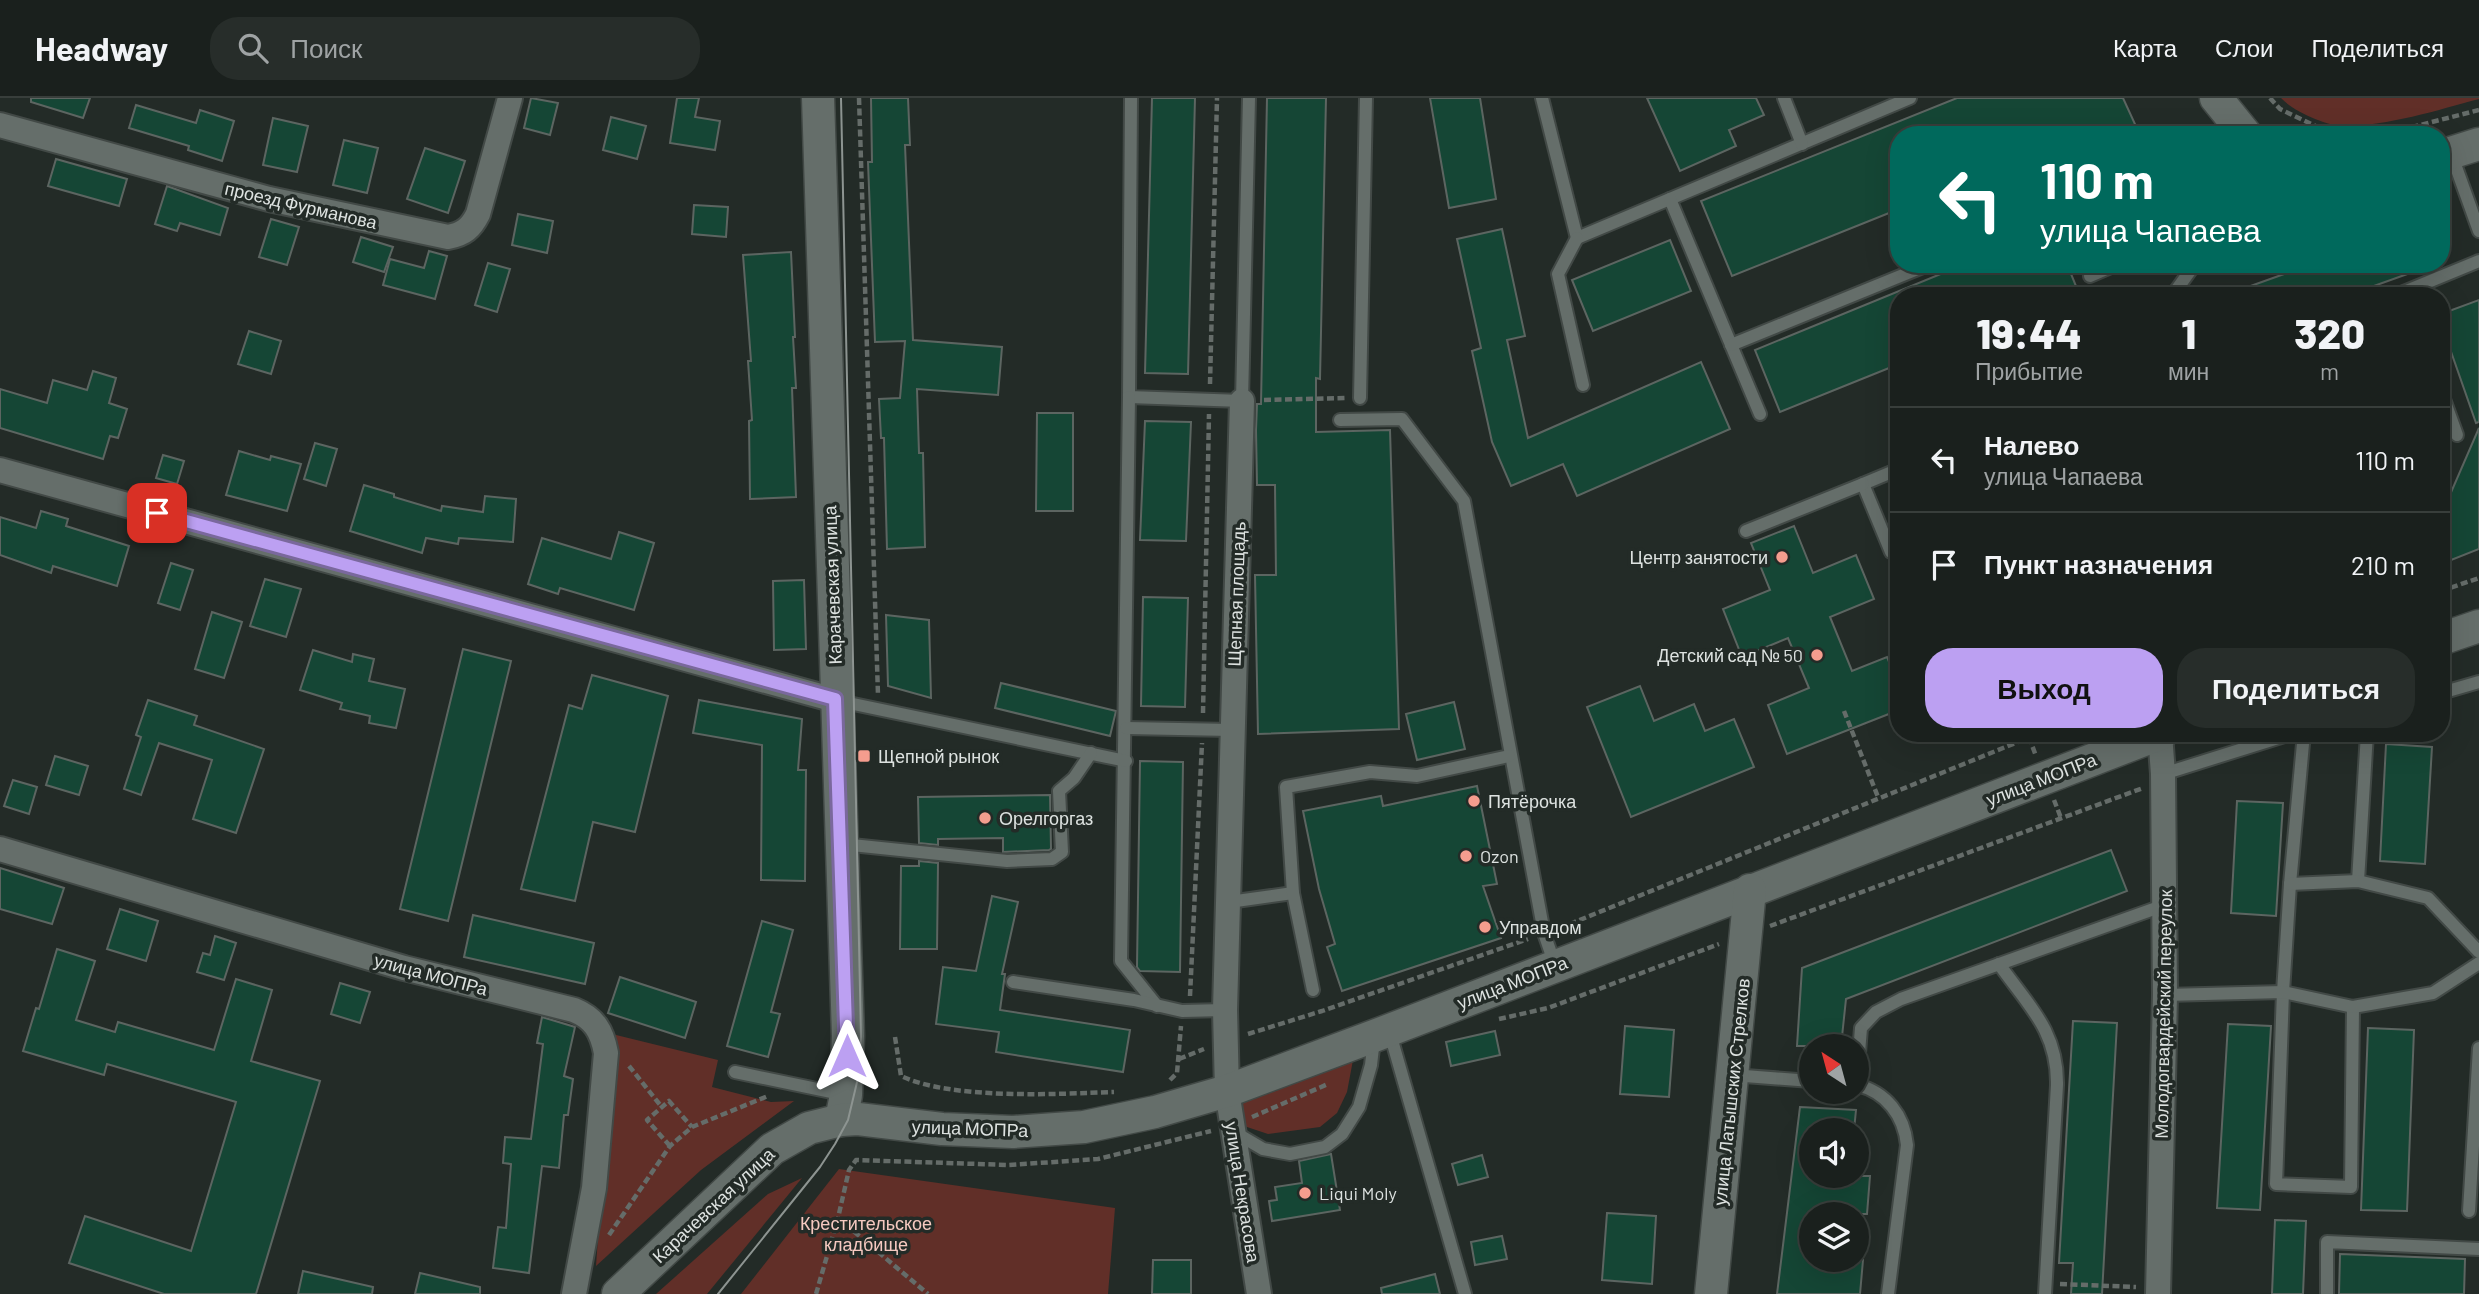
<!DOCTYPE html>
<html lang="ru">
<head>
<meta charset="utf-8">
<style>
	:root { --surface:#1a201d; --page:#272d2a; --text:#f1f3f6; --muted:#9fa3a4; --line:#383e3b; --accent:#bca0f2 }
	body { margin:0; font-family:Barlow,sans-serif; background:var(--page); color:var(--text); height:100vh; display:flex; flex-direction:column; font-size:26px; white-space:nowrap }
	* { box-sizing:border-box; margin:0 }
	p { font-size:23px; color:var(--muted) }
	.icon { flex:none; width:38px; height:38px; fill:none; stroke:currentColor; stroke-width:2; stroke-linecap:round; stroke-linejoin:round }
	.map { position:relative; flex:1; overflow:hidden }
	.panel { position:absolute; left:1890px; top:189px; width:560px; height:455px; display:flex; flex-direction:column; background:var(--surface); border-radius:28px; box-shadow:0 7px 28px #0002,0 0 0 2px var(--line) }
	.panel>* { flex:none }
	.banner { position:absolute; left:1890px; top:28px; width:560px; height:147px; border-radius:28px; box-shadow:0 7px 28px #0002,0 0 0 2px var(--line); background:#00695c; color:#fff; overflow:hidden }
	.needle { width:46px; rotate:324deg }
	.controls { position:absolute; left:1799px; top:936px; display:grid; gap:14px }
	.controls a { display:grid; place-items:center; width:70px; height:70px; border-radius:50%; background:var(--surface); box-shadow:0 7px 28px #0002,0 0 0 2px var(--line); font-size:35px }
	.pin { position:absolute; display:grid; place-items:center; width:60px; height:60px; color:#fff; margin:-30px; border-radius:14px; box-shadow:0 4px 10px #0006 }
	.me { position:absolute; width:77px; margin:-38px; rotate:0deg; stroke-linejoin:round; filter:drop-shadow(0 0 5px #0008) }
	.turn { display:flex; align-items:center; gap:24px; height:147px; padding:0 35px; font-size:32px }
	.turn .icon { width:91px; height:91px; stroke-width:2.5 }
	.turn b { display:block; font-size:49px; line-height:60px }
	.eta { display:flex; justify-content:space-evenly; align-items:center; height:119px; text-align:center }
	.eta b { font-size:42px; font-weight:800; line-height:49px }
	.primary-button { display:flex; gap:14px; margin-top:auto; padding:14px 35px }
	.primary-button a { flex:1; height:80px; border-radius:28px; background:var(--accent); color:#111; font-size:28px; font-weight:800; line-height:80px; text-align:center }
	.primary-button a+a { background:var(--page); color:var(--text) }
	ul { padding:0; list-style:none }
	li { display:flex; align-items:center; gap:21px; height:105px; padding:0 35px; border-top:2px solid var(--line) }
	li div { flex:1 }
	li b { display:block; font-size:26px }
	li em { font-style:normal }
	header { display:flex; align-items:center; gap:42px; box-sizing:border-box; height:98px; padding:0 35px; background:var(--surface); border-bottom:2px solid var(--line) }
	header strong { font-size:33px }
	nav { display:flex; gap:38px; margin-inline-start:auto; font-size:24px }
	.search { width:490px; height:63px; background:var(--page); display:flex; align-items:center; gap:18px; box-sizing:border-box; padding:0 24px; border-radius:28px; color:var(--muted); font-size:26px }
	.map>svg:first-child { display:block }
</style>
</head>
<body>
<header>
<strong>Headway</strong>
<div class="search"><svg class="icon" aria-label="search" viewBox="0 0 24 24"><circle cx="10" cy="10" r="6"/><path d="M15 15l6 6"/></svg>Поиск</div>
<nav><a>Карта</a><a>Слои</a><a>Поделиться</a></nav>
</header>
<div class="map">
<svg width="2479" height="1196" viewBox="0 0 2479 1196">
	<rect width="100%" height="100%" fill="#232b27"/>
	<g fill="#612f28">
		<path d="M2281 0H2479V1C2438 12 2387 28 2345 28 2327 28 2294 14 2281 0Z"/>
		<path d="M612 936 718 962 712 989 771 1004 794 1003 701 1072 596 1168Z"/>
		<path d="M1353 962 1347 994 1337 1015 1320 1029 1268 1036 1244 1028 1241 1004Z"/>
		<path d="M839 1071 1115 1110 1108 1196H741Z"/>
		<path d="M802 1080 707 1196H656L768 1096Z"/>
	</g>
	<g fill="#154635" stroke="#5c6561" stroke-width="2">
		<path d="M31 0H90L83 20 31 4Z"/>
		<path d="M531 0 558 5 550 37 524 30Z"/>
		<path d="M677 0H699L695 19 720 23 715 52 670 45Z"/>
		<path d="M871 0H908L910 47H905L913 242 1002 249 998 297 917 291 919 355H923L925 449 887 451 884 340H881L879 301 900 300 905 243 875 244 868 64H872Z"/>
		<path d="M1152 0H1195L1188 276 1145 275Z"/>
		<path d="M1267 0H1326L1320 281 1316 280V334L1390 332 1399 631 1258 636 1255 477H1276L1275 387H1257L1256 332 1257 306H1261Z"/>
		<path d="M1430 0H1480L1496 101 1449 110Z"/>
		<path d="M1647 0H1756L1764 17 1729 32 1736 48 1680 73Z"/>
		<path d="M1957 0H2123L2140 37H1899V111L1732 178 1701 103Z"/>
		<path d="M136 7 196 25 200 12 234 23 222 63 188 52 189 48 129 30Z"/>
		<path d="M611 19 646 28 637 61 603 52Z"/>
		<path d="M273 20 308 28 297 74 263 67Z"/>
		<path d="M344 42 378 50 367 95 333 87Z"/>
		<path d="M425 50 465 63 448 115 407 101Z"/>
		<path d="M56 61 127 81 119 108 48 88Z"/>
		<path d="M167 88 228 110 220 137 180 125 177 133 155 126Z"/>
		<path d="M694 107 728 109 726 139 692 136Z"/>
		<path d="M518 116 553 123 547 155 512 147Z"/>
		<path d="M271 121 299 129 287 167 259 159Z"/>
		<path d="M1502 131 1525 238 1507 242 1528 340 1701 264 1730 331 1577 398 1563 366 1511 388 1492 344 1472 253 1481 250 1457 141Z"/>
		<path d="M361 139 393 149 384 174 353 164Z"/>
		<path d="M1670 142 1691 193 1593 233 1572 182Z"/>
		<path d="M429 153 447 158 435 201 383 187 390 161 424 170Z"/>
		<path d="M791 154 795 239H793L796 290H792L796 399 750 401 749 323 752 322 748 263H751L743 157Z"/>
		<path d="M488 165 510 171 497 214 475 207Z"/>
		<path d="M1965 166H2067L2078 193 2066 198H1899V266L1780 314 1755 252Z"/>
		<path d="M2312 166H2427V169L2346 198H2231V195Z"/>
		<path d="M2479 202V324L2476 325 2441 225V216Z"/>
		<path d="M249 233 281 243 271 276 238 266Z"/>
		<path d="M93 273 116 280 109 305 127 311 118 340 110 338 103 361 0 330V291L47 305 53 282 87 292Z"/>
		<path d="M1037 315H1073V413H1036Z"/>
		<path d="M1145 323 1191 324 1186 443 1140 442Z"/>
		<path d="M2479 330V451L2441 466V408L2446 406Z"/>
		<path d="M315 345 337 351 326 388 304 381Z"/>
		<path d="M239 353 270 362 271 358 301 366 287 413 226 397Z"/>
		<path d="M163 357 184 363 177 386 156 380Z"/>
		<path d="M364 387 394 396V399L441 413 442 408 483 414 485 398 516 401 513 444 459 440 458 446 426 440 422 455 350 433Z"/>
		<path d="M41 413 68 421 66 428 129 448 117 488 53 468 51 475 0 457V419L36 430Z"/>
		<path d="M1794 428 1813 475 1856 457 1874 501 1830 519 1852 573 1887 559 1899 589V612L1787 656 1768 607 1809 590 1788 540 1742 559 1723 511 1770 492 1751 445Z"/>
		<path d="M619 434 654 445 634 512 560 490 558 496 528 486 542 440 611 461Z"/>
		<path d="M171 465 193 472 180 512 158 505Z"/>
		<path d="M265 481 301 491 286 539 250 528Z"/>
		<path d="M804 482 806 551 774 552 773 483Z"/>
		<path d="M1143 499 1188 500 1185 609 1141 608Z"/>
		<path d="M212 514 242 524 224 580 195 571Z"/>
		<path d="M886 517 929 522 931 600 888 588Z"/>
		<path d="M463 551 511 563 448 823 400 811Z"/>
		<path d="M313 552 352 564 353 556 374 561 369 583 405 591 396 630 369 625 370 618 340 611 342 605 300 592Z"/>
		<path d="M592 577 668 598 635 734 593 724 575 803 521 791 569 607 582 611Z"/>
		<path d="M1001 585 1116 613 1110 638 995 610Z"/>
		<path d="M1640 588 1654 623 1694 606 1705 633 1734 621 1754 669 1631 719 1587 609Z"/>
		<path d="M148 602 197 618 194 627 264 651 236 735 193 721 212 662 159 645 141 697 124 691 141 639 136 637Z"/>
		<path d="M699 602 802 621 798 672H806L805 783 761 782 762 647 693 635Z"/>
		<path d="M1454 604 1465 651 1417 662 1406 616Z"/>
		<path d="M2386 646 2432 649 2425 766 2380 763Z"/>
		<path d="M55 658 88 668 79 697 46 687Z"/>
		<path d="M1140 663 1183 664 1180 874 1140 873 1137 869Z"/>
		<path d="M13 682 37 689 29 716 4 708Z"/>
		<path d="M1477 688 1497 786 1483 788 1501 840 1342 893 1327 849 1335 846 1319 791 1303 713 1381 698 1383 708Z"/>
		<path d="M1050 697 1051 751 1049 752 1003 754V740L938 741V747L919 745 918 699Z"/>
		<path d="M2237 703 2283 705 2276 818 2231 815Z"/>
		<path d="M2111 752 2127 793 1846 901 1841 948H1797L1802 870Z"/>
		<path d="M919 763 938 765 937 851H900L901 768H919Z"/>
		<path d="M0 770 64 790 52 826 0 811Z"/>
		<path d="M992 798 1018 804 1002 876H1005L1000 912 1130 932 1123 974 996 954 999 934 936 926 943 869 976 873Z"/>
		<path d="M120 811 158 823 146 863 107 851Z"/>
		<path d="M473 817 594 845 585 886 464 859Z"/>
		<path d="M762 823 793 832 771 914 780 916 768 959 727 948Z"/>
		<path d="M215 838 236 845 224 882 197 874 203 855 210 857Z"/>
		<path d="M57 851 95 863 76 922 115 934 118 924 214 952 236 881 272 892 251 963 320 983 256 1196H164L69 1165 85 1118 191 1153 236 1004 107 966 104 977 23 953 36 910 39 911Z"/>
		<path d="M620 879 696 904 685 940 608 915Z"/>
		<path d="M340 885 370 894 360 925 331 916Z"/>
		<path d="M542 919 575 929 564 978 573 981 568 1017H564L559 1070 542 1068 529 1175 493 1170 498 1129 506 1130 511 1066 503 1065 505 1039 531 1041 543 946 537 945Z"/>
		<path d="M2073 923 2117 925 2102 1196H2071L2073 1165H2059Z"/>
		<path d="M2228 926 2271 928 2260 1112 2217 1110Z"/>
		<path d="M1625 928 1674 932 1669 999 1620 996Z"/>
		<path d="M2368 930 2414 932 2407 1113 2361 1112Z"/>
		<path d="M1495 933 1500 957 1451 968 1446 944Z"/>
		<path d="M1800 1009 1856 1012 1854 1032H1811V1078H1870L1867 1116H1811V1162H1863L1860 1196H1777Z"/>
		<path d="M1331 1056 1340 1112 1272 1123 1269 1103 1277 1102 1275 1089 1302 1085 1299 1063Z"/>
		<path d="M1482 1057 1488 1079 1458 1087 1452 1066Z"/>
		<path d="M1607 1115 1656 1118 1652 1186 1602 1182Z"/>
		<path d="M2275 1122 2306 1123 2303 1196H2272Z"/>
		<path d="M1502 1138 1507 1161 1475 1167 1471 1144Z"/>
		<path d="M2340 1156 2465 1161 2464 1196H2339Z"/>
		<path d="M1153 1162H1191V1196H1152Z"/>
		<path d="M303 1173 373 1189 372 1196H298Z"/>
		<path d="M420 1175 480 1189V1196H415Z"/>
		<path d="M1435 1176 1440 1196H1382L1381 1190Z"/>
	</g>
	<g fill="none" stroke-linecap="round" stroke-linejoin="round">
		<defs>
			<g id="service">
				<path d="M1131 0 1129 299 1242 303 1249 0"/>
				<path d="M1542 0 1577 140 1910 0"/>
				<path d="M1784 0 1802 46"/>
				<path d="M2451 55 2479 133"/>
				<path d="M1670 101 1760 316"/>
				<path d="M1577 140 1558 176 1583 287"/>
				<path d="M2090 178 2118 166"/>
				<path d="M2172 198 2195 166"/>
				<path d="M2394 198 2479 163"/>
				<path d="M1731 247 1930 166"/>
				<path d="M2441 293 2457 337"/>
				<path d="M1129 299 1121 863 1157 908"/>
				<path d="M1360 300 1366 0"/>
				<path d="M1340 322 1402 321 1464 403 1544 835 1555 867"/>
				<path d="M1899 371 1863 386 1891 454 1899 451"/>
				<path d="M1746 433 1863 386"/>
				<path d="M2441 595 2479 584"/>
				<path d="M839 603 1126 663"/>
				<path d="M1126 630 1232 632"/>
				<path d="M2304 635 2290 786 2283 894 2276 1086 2351 1089 2353 909"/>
				<path d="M2163 676 2294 635"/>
				<path d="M842 746 1007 763 1052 761 1062 754 1059 693 1074 680 1091 655"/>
				<path d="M2358 783 2367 635"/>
				<path d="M2290 786 2358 783 2428 800 2479 854"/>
				<path d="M1229 804 1293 795"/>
				<path d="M1999 866C2028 907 2058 933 2057 987L2045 1196"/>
				<path d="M1013 884 1134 902 1182 913 1225 912"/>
				<path d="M1313 892 1293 795 1286 689 1370 674 1417 678 1509 658"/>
				<path d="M2165 897 2283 894 2353 909 2433 895 2479 865"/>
				<path d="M1389 932 1465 1196"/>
				<path d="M735 974 846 997"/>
				<path d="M1732 977 1811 983"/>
				<path d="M1857 980 1861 930 1876 914 1901 901 2165 807"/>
				<path d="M1857 987C1886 994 1904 1017 1907 1047L1888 1196"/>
				<path d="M1234 1034 1263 1051 1290 1056 1325 1049 1342 1036 1359 1009 1371 967 1374 941"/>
				<path d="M2469 1113 2479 950"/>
				<path d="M2327 1196V1144L2479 1151"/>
			</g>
			<g id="minor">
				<path d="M0 27 269 101 448 139C464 136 471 130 478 116L510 0"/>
				<path d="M1242 303 1225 912 1227 993 1259 1196"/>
				<path d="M0 372 835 602"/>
				<path d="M0 751 404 870 574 912C594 920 602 933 606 955L594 1090 574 1196"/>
				<path d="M2158 1196 2165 897 2163 676 2160 636"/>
			</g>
			<g id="tertiary">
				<path d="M818 0 848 938 846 997 841 1022"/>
				<path d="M2216 0 2246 37"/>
				<path d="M2441 58 2479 46"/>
				<path d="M2441 541 2479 528"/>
				<path d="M618 1196 772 1051 809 1030 841 1022 858 1021 942 1031 1013 1034 1084 1029 1155 1014 1227 993 1374 938 2162 635"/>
				<path d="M1711 1196 1750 792"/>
			</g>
		</defs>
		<use href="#service" stroke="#424946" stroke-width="16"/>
		<use href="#minor" stroke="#424946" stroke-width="28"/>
		<use href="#tertiary" stroke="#424946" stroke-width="35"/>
		<g stroke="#656c69" stroke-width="4.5" stroke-dasharray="7 3.5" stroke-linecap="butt">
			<path d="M859 0 878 597"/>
			<path d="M2270 0 2280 11 2334 37"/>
			<path d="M2381 37 2479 12"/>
			<path d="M1210 286 1217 0"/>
			<path d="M1264 302 1346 300"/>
			<path d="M2441 493 2479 480"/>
			<path d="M1844 613 1878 699"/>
			<path d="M1203 615 1209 316"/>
			<path d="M2029 639 2036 658"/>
			<path d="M2054 702 2061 720"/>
			<path d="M1770 828 2143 690"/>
			<path d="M1560 830 2040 635"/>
			<path d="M1190 898 1202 645"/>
			<path d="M1499 921 1548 910 1719 846"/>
			<path d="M1248 936 1322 913 1528 841"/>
			<path d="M895 939 901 978C952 1002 1056 996 1114 994"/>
			<path d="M1179 961 1204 951"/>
			<path d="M629 968 661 1008"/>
			<path d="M1170 982 1177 975 1181 928"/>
			<path d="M1252 1019 1328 986"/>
			<path d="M670 1048 647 1022 669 1003 692 1029"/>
			<path d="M838 1120 928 1196"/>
			<path d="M609 1137 670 1048 692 1029 768 998"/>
			<path d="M2060 1186 2136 1189"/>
			<path d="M816 1196 838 1120 849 1072 856 1062 1009 1067 1098 1061 1211 1033"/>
		</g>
		<use href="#service" stroke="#656e6a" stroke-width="12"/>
		<use href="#minor" stroke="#656e6a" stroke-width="24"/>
		<use href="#tertiary" stroke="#656e6a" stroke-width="32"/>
		<path stroke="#8d9491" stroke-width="2" d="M718 1196 820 1069 835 1046 848 1022 858 980 861 939 841 0"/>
	</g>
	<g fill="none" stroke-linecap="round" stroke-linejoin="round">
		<defs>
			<path id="route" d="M157 415 835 601 847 958"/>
		</defs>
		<use href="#route" stroke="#7a689d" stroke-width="18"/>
		<use href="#route" stroke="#bca0f2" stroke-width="12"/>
	</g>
	<g fill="#f59d8e" stroke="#232b27" stroke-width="2.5">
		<circle cx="1782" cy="459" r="7"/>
		<circle cx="1817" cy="557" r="7"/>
		<rect x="857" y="651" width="14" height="14" rx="3.5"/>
		<circle cx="1474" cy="703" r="7"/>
		<circle cx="985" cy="720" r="7"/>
		<circle cx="1466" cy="758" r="7"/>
		<circle cx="1485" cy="829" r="7"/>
		<circle cx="1305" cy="1095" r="7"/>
	</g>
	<g text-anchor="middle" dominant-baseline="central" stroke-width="7" stroke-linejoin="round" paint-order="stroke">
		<g font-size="18" fill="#dde2e0" stroke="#232b27">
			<text transform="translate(301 107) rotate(13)">проезд Фурманова</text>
			<text transform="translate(832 487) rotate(-92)">Карачевская улица</text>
			<text transform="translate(1236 496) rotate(-88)">Щепная площадь</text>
			<text transform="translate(2041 681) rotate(-21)">улица МОПРа</text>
			<text transform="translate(431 876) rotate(15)">улица МОПРа</text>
			<text transform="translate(1512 884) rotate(-21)">улица МОПРа</text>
			<text transform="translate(2163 916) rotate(-89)">Молодогвардейский переулок</text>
			<text transform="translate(1731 994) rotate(-84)">улица Латышских Стрелков</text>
			<text transform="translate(970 1030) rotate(2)">улица МОПРа</text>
			<text transform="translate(1243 1094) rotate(81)">улица Некрасова</text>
			<text transform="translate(713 1107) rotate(-43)">Карачевская улица</text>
		</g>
		<g font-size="18" fill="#dde2e0" stroke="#232b27" text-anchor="start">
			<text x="1768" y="459" text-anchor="end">Центр занятости</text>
			<text x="1803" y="557" text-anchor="end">Детский сад № 50</text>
			<text x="878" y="658">Щепной рынок</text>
			<text x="1488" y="703">Пятёрочка</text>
			<text x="999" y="720">Орелгоргаз</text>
			<text x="1480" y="758">Ozon</text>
			<text x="1499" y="829">Управдом</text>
			<text x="1319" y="1095">Liqui Moly</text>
		</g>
		<g font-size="18" fill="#f5c9c0" stroke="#232b27">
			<text x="866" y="1125">Крестительское<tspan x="866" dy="21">кладбище</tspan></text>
		</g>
	</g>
</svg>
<div class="controls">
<a><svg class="needle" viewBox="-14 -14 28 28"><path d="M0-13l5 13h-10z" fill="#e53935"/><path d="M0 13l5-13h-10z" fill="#9fa3a4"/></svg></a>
<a><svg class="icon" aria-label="sound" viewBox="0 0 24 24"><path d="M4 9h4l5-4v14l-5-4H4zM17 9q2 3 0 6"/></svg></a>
<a><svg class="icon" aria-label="layers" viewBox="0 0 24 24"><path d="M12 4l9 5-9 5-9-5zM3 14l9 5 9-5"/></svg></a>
</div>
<div class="pin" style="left:157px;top:415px;background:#d93025"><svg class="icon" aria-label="arrive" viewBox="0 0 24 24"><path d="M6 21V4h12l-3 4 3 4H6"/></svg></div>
<svg class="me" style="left:847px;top:958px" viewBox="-20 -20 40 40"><path d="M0-17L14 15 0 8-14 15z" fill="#bca0f2" stroke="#fff" stroke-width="4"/></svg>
<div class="banner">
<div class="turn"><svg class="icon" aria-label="left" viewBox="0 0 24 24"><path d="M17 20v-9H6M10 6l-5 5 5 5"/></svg><div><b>110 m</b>улица Чапаева</div></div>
</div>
<section class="panel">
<div class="eta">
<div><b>19:44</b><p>Прибытие</p></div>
<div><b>1</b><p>мин</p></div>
<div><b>320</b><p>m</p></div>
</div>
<ul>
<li><svg class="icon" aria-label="left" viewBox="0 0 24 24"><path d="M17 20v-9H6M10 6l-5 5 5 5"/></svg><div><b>Налево</b><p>улица Чапаева</p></div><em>110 m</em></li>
<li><svg class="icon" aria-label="arrive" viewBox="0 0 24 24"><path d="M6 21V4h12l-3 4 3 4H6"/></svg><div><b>Пункт назначения</b></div><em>210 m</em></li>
</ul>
<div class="primary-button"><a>Выход</a><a>Поделиться</a></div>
</section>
</div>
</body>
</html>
